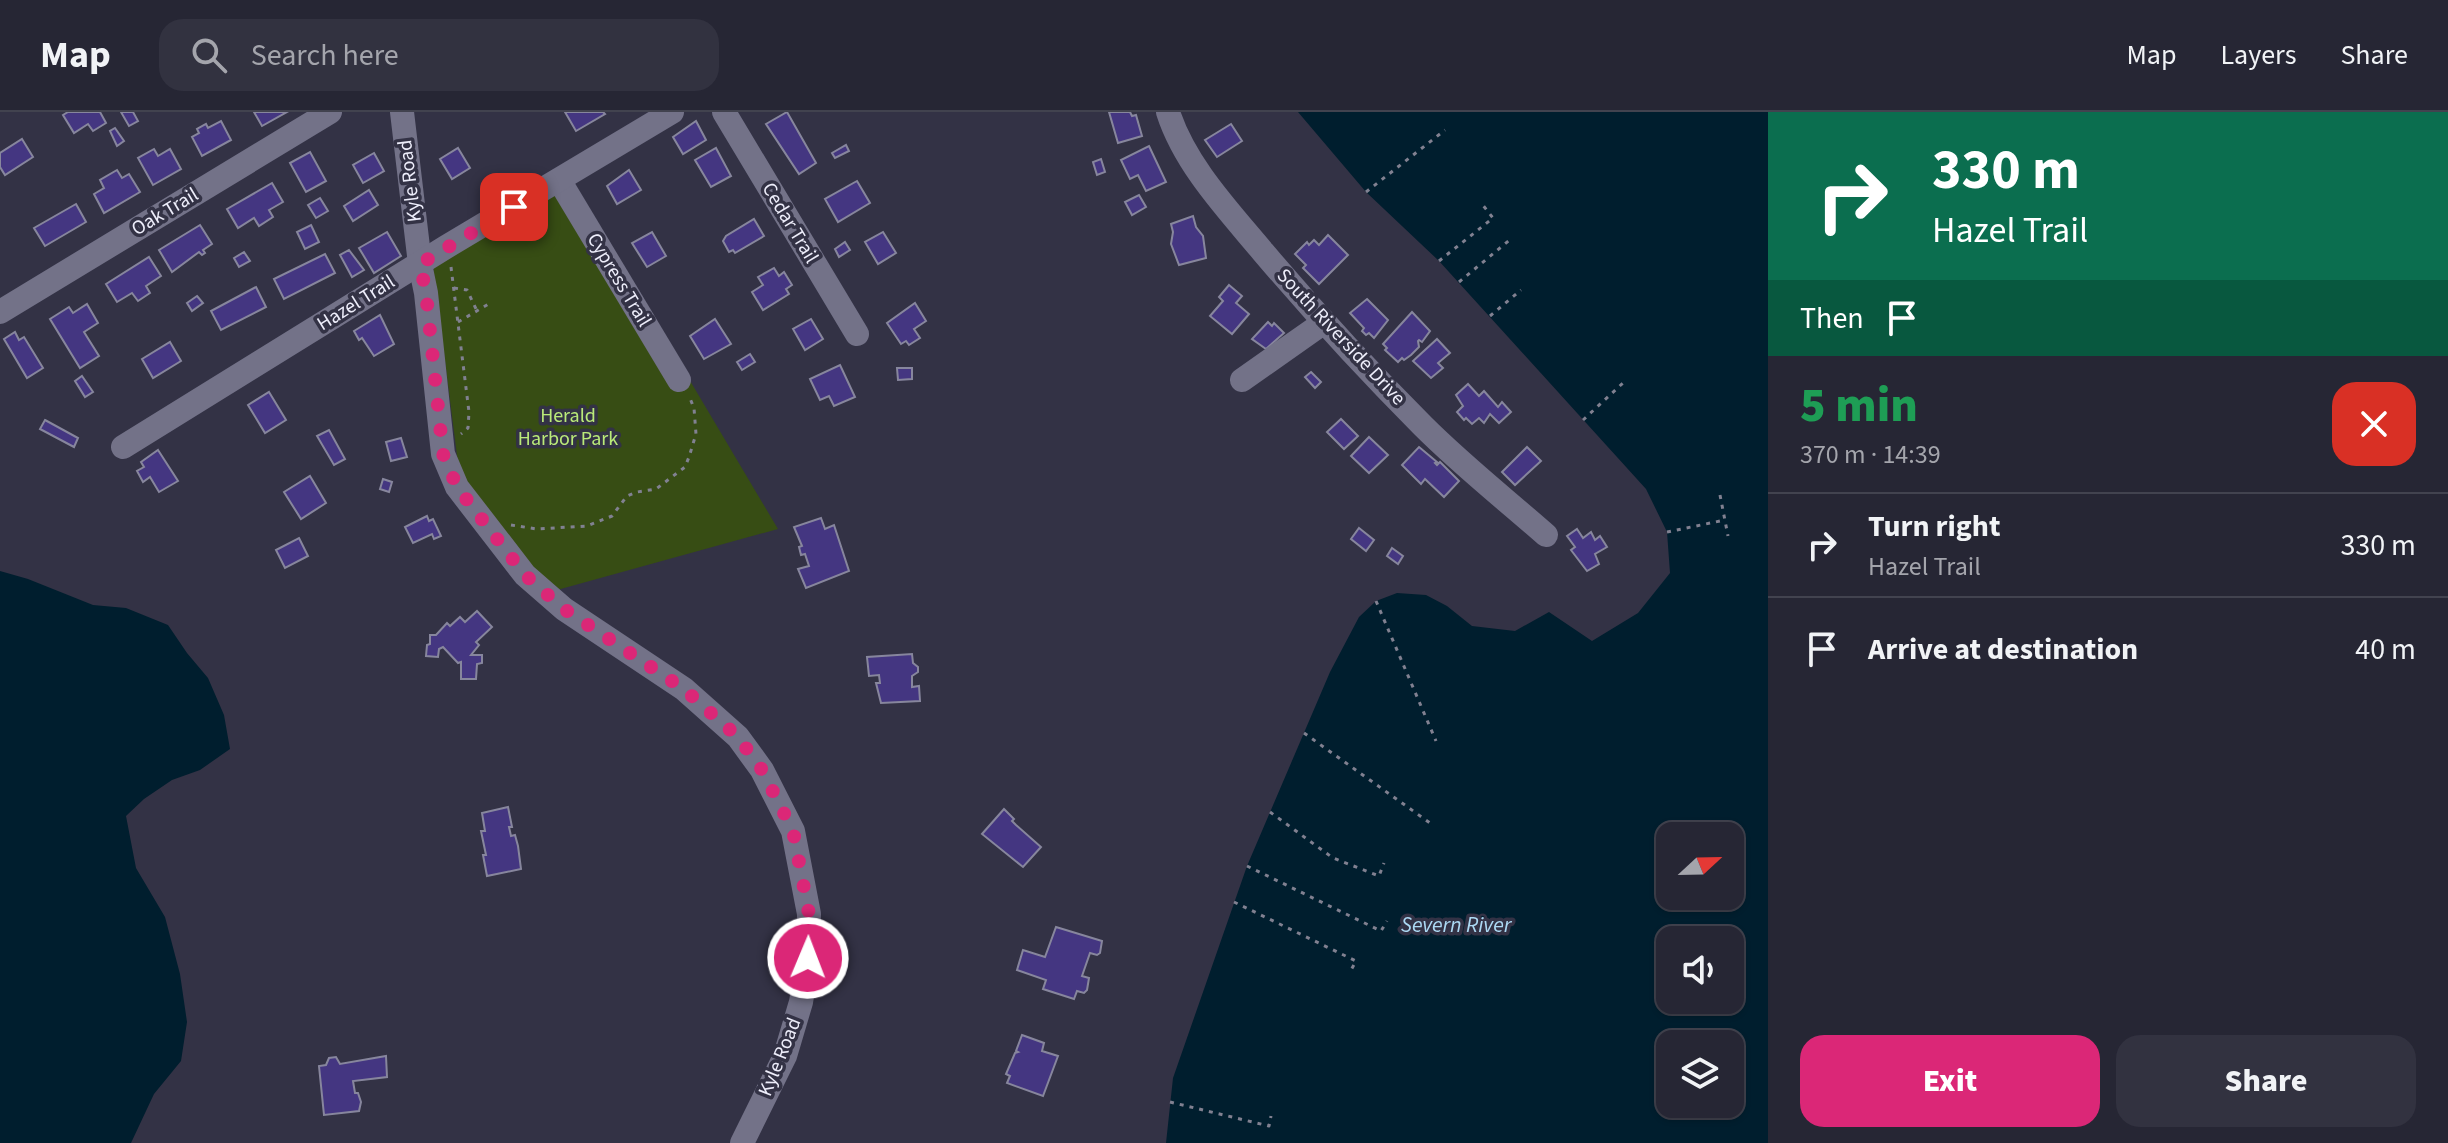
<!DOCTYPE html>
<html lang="en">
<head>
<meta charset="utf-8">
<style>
	:root { --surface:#262634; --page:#323240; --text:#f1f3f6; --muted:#a4a5ac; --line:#42434f; --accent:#db2777 }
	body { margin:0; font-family:"Source Sans 3",sans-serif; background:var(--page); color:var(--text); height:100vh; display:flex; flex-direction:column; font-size:30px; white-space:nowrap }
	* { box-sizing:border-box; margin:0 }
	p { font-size:26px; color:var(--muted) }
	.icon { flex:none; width:44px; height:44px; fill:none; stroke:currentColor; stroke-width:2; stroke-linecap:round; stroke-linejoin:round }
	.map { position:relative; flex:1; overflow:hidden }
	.side { display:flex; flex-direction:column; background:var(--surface); width:680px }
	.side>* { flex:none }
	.hud { background:#0b6e4f; color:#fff; overflow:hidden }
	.needle { width:52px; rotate:68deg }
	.controls { position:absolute; left:1656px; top:710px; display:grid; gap:16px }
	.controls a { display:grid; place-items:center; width:88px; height:88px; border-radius:16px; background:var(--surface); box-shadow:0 2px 6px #0004,0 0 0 2px var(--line); font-size:40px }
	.pin { position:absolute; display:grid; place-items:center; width:68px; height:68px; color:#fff; margin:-34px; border-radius:16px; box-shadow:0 4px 12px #0006 }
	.me { position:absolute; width:88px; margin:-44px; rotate:1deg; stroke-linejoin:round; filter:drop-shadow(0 0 6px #0008) }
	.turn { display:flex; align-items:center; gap:28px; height:168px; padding:0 32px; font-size:36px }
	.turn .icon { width:104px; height:104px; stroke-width:2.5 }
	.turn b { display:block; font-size:56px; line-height:68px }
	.then { display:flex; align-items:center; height:76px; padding:0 32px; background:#0003; gap:16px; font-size:30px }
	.round { display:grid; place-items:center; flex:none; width:84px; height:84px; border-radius:24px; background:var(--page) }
	.head { display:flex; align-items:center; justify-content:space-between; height:136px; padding:0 32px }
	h1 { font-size:48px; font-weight:800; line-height:60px; color:#1e9e55 }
	.cta { display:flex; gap:16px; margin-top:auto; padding:16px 32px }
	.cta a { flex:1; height:92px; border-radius:24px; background:var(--accent); color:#fff; font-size:32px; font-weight:800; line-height:92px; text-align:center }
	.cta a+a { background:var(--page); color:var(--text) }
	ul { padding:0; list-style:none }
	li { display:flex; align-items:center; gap:24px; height:104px; padding:0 32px; border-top:2px solid var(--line) }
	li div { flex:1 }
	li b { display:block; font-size:30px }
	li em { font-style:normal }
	header { display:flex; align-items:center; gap:48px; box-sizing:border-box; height:112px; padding:0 40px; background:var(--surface); border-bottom:2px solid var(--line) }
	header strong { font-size:38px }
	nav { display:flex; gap:44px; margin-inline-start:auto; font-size:28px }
	.search { width:560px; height:72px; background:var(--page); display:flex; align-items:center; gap:20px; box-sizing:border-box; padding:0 28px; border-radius:24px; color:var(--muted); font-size:30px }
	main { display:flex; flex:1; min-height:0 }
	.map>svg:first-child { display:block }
</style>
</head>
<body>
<header>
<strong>Map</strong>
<div class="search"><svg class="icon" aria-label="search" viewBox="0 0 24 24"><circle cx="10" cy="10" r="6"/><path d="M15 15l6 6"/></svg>Search here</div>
<nav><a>Map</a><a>Layers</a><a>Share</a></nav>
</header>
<main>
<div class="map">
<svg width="1768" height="1031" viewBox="0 0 1768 1031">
	<rect width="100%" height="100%" fill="#333245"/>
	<path fill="#374d14" d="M557 78 689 267 778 417 557 478 541 467 459 359 433 154Z"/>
	<g fill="#001e2e" fill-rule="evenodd">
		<path d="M1298 0H1768V1031H1166L1173 966 1247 754 1330 560 1359 505 1376 489 1397 481 1426 483 1447 494 1472 514 1515 519 1549 500 1592 529 1638 501 1670 461 1667 420 1646 377 1439 149 1366 80ZM1730 724V784H1670V724ZM1730 828V888H1670V828ZM1730 932V992H1670V932Z"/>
		<path d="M0 459 28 467 93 493 126 496 168 513 187 541 208 566 224 603 230 637 200 658 172 668 144 687 126 704 136 756 165 805 180 862 187 910 181 949 154 982 131 1031H0Z"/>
	</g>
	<g fill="#443681" stroke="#87869d" stroke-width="2">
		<path d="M68 0H100L106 11 93 19 88 12 74 21 63 3Z"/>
		<path d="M121 0H133L138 9 129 14Z"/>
		<path d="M254 0H287L262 14Z"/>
		<path d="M565 0H603L605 2 576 19Z"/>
		<path d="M787 0 816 51 799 62 766 12Z"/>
		<path d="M1109 0H1130L1132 4 1136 3 1142 24 1118 31Z"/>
		<path d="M221 9 231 28 202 44 192 25 199 21 197 17 206 12 208 16Z"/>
		<path d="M696 9 706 28 683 42 673 25Z"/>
		<path d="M1231 12 1242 29 1217 45 1205 28Z"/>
		<path d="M115 16 124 29 117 34 110 19Z"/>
		<path d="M22 27 33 45 5 63 0 55V41Z"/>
		<path d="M846 33 849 39 835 46 832 41Z"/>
		<path d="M1149 34 1166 70 1146 79 1138 63 1130 67 1121 48Z"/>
		<path d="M458 36 470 56 452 67 440 47Z"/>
		<path d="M716 36 731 64 711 75 695 48Z"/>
		<path d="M154 37 158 44 170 37 181 57 153 73 138 46Z"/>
		<path d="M310 40 326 69 306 80 290 51Z"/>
		<path d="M374 41 384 59 363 71 353 53Z"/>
		<path d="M1101 47 1105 60 1097 63 1093 50Z"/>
		<path d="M117 58 122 66 129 62 140 80 104 101 94 82 104 76 100 68Z"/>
		<path d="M629 58 641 78 617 92 607 74Z"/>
		<path d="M857 69 870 91 838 110 825 87Z"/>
		<path d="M272 71 283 90 269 98 273 105 259 114 254 106 238 116 227 97Z"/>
		<path d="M369 78 378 93 353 109 344 94Z"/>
		<path d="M1139 83 1146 95 1132 103 1125 90Z"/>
		<path d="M320 86 328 99 316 106 308 93Z"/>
		<path d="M76 92 86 110 45 134 34 116Z"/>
		<path d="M1193 104 1196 115 1203 124 1206 146 1179 153 1171 132 1173 120 1171 112Z"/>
		<path d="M754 107 764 124 735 141 733 138 729 140 723 129 726 124Z"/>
		<path d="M200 113 212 132 203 138 205 141 202 143 199 140 172 160 159 138Z"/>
		<path d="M311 113 319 130 305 137 297 120Z"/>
		<path d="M387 120 401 144 374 161 359 136Z"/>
		<path d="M652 120 666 144 647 155 632 131Z"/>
		<path d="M883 120 896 141 878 152 865 130Z"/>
		<path d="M1328 123 1348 143 1319 172 1303 156 1306 153 1295 142 1307 130 1309 133 1314 128 1319 133Z"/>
		<path d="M845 130 850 138 839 145 835 137Z"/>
		<path d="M349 138 364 158 352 165 340 143Z"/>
		<path d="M244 140 250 149 239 155 234 146Z"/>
		<path d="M325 142 335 161 284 187 274 167Z"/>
		<path d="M149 145 161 164 146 174 150 181 138 189 132 181 117 190 106 172Z"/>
		<path d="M774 156 779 164 784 160 792 173 786 177 789 182 763 198 752 180 763 173 758 165Z"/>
		<path d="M1229 173 1242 184 1236 191 1249 202 1232 222 1210 204 1223 189 1219 185Z"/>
		<path d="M256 175 266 195 221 218 211 199Z"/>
		<path d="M197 184 203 191 192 199 187 191Z"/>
		<path d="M1367 187 1388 208 1374 226 1369 221 1366 223 1362 219 1364 216 1350 201Z"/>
		<path d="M915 191 926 209 914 217 920 226 909 233 906 229 901 232 887 211Z"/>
		<path d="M87 192 98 211 84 220 99 244 80 256 50 207 69 195 73 201Z"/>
		<path d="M1412 200 1430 219 1422 230 1419 228 1418 229 1419 235 1411 243 1404 248 1402 246 1398 250 1385 238 1387 236 1383 232Z"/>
		<path d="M380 203 394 232 374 244 362 226 359 228 354 219Z"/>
		<path d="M715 207 731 232 704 247 690 224Z"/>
		<path d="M811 207 823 227 805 238 793 217Z"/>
		<path d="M1268 210 1272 214 1274 211 1284 221 1266 237 1252 227Z"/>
		<path d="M15 220 19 228 24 225 43 256 27 266 4 227Z"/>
		<path d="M1437 227 1450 241 1438 251 1443 256 1431 266 1413 249Z"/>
		<path d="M170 230 181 249 153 266 142 247Z"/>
		<path d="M750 242 755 250 742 258 737 250Z"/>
		<path d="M840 253 855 285 834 294 829 284 820 288 810 267Z"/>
		<path d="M897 256H912V267L898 268Z"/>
		<path d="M1311 260 1321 270 1315 276 1305 265Z"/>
		<path d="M82 264 93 280 85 285 75 269Z"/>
		<path d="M1468 272 1479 284 1484 279 1498 295 1502 290 1511 300 1499 311 1490 302 1484 311 1479 306 1472 312 1466 306 1464 308 1457 300 1463 294 1456 283Z"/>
		<path d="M269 280 286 308 265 321 248 293Z"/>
		<path d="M1341 307 1358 324 1344 337 1327 320Z"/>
		<path d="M45 308 78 326 74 335 40 317Z"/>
		<path d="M329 318 345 347 334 353 317 324Z"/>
		<path d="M1369 325 1388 343 1369 361 1351 344Z"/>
		<path d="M401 326 407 345 391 349 386 330Z"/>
		<path d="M1419 335 1437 350 1435 351 1437 353 1440 350 1459 369 1444 385 1425 367 1421 372 1402 353Z"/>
		<path d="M1527 335 1541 349 1515 373 1502 360Z"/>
		<path d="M158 338 178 369 159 380 150 365 143 370 137 359 144 355 141 350Z"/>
		<path d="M310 364 326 391 301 407 284 380Z"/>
		<path d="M383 367 392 370 389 380 380 377Z"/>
		<path d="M427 404 429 409 433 407 441 424 434 427 432 422 413 431 405 415Z"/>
		<path d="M821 406 825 417 834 413 849 459 806 476 798 457 809 454 805 442 801 443 799 435 802 434 794 415Z"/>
		<path d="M1359 416 1374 428 1366 439 1351 427Z"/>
		<path d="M1577 417 1583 426 1591 420 1595 428 1600 424 1607 435 1595 442 1599 452 1587 459 1571 438 1575 435 1567 424Z"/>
		<path d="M299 426 308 444 285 456 276 438Z"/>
		<path d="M1392 436 1403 444 1398 452 1387 444Z"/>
		<path d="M477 499 492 515 476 530 479 533 471 543H482V551L477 552 476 567H461V550L458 551 443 535 439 537 438 545 426 544 427 533 430 532V523H436L447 511 450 514 460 505 465 510Z"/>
		<path d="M912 542 913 551 918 555V560L912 564V575L919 574 920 589 881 591 876 571H880L879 563 869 564 867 545Z"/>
		<path d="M508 695 512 715H509L511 724 515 723 518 734 521 757 487 764 483 743H486L481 719H485L482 701Z"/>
		<path d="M1004 697 1014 707 1012 709 1016 713 1041 735 1023 755 982 722Z"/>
		<path d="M1056 815 1102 829 1100 841 1097 843 1090 841 1082 864 1089 866 1087 878 1084 881 1077 879 1074 887 1043 877 1046 868 1017 858 1023 838 1045 845Z"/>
		<path d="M1022 923 1044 931 1042 939 1058 944 1043 984 1007 971 1010 964 1006 962 1015 941 1018 940 1016 939Z"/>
		<path d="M386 944 387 965 353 969 355 981H358L361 990 359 999 324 1003 319 954 326 953 329 946 336 945 340 952Z"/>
	</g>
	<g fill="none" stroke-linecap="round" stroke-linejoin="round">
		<g stroke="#818191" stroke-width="3" stroke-dasharray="4 6" stroke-linecap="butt">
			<path d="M1366 80 1445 18"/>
			<path d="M1439 149 1493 106 1482 92"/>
			<path d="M451 155 469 300 468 316 461 322"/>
			<path d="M1459 170 1512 126"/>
			<path d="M454 176 467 178 477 199"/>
			<path d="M1490 204 1521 178"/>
			<path d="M458 210 492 190"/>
			<path d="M1583 308 1624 270"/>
			<path d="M1720 383 1728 424"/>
			<path d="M511 413 537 417 587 414 612 404 627 384 637 380 656 377 685 355 689 345 696 322 694 296 689 284"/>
			<path d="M1667 420 1725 408"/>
			<path d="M1376 489 1436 629"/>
			<path d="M1304 621 1430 711"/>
			<path d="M1270 700 1333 746 1379 764 1384 751"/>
			<path d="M1247 754 1381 819 1387 809"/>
			<path d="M1234 790 1356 849 1351 858"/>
			<path d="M1170 990 1269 1014 1271 1004"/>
		</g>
		<g stroke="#737288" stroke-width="24">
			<path d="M402 0 420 152 426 181 443 342 457 375 525 463 564 497 684 577 738 625 762 658 793 719 809 802 808 846 801 890 785 944 742 1031"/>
			<path d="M724 0 857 222"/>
			<path d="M1168 0C1185 53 1228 98 1263 140 1314 200 1367 258 1423 314 1462 353 1505 387 1546 423"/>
			<path d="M559 68 679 268"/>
			<path d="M0 200 330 0"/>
			<path d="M1242 268 1323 211"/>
			<path d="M123 335 446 135 672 0"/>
		</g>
	</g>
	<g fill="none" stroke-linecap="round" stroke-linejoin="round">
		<path stroke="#db2777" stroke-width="14" stroke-dasharray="0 25.2" d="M514 95 420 152 426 181 443 342 457 375 525 463 564 497 684 577 738 625 762 658 793 719 809 802 808 846"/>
	</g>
	<g text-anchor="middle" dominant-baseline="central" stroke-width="7" stroke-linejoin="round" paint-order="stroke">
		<g font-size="20" fill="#ededfa" stroke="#333245">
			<text transform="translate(410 69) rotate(-97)">Kyle Road</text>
			<text transform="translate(165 100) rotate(-31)">Oak Trail</text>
			<text transform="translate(790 111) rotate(59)">Cedar Trail</text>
			<text transform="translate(619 168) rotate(59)">Cypress Trail</text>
			<text transform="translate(356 191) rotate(-32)">Hazel Trail</text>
			<text transform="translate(1341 225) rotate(47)">South Riverside Drive</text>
			<text transform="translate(780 945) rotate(-68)">Kyle Road</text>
		</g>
		<g font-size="20" fill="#baea79" stroke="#333245">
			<text x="568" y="304">Herald<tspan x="568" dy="23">Harbor Park</tspan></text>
		</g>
		<g font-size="22" font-style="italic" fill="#acd9f4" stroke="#333245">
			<text x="1456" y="813">Severn River</text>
		</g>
	</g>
</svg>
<div class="controls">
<a><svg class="needle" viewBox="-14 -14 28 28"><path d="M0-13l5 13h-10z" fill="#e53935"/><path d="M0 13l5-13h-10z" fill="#a4a5ac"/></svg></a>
<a><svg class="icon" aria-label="sound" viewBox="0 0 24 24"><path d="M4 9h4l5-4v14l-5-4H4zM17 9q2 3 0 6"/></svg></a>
<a><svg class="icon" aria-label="layers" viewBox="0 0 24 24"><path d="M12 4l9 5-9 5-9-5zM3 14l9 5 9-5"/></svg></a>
</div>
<div class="pin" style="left:514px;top:95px;background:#d93025"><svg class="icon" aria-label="arrive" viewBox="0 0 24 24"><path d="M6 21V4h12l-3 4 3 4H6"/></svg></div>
<svg class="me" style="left:808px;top:846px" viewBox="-20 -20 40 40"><circle r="17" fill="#db2777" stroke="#fff" stroke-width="3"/><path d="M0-11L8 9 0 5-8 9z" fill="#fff"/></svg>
</div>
<section class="side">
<div class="hud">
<div class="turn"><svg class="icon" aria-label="right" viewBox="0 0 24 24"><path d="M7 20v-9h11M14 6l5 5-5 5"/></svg><div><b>330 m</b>Hazel Trail</div></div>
<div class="then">Then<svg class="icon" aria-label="arrive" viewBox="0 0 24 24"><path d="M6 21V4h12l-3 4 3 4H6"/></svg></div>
</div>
<div class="head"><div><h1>5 min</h1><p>370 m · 14:39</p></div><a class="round" style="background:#d93025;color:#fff"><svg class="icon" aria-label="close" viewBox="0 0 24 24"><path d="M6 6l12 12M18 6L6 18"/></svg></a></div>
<ul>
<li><svg class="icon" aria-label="right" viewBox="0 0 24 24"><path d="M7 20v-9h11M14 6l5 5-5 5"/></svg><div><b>Turn right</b><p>Hazel Trail</p></div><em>330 m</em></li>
<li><svg class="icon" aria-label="arrive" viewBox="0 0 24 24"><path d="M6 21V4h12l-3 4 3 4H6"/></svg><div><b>Arrive at destination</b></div><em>40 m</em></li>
</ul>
<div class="cta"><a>Exit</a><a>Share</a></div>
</section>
</main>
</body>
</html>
